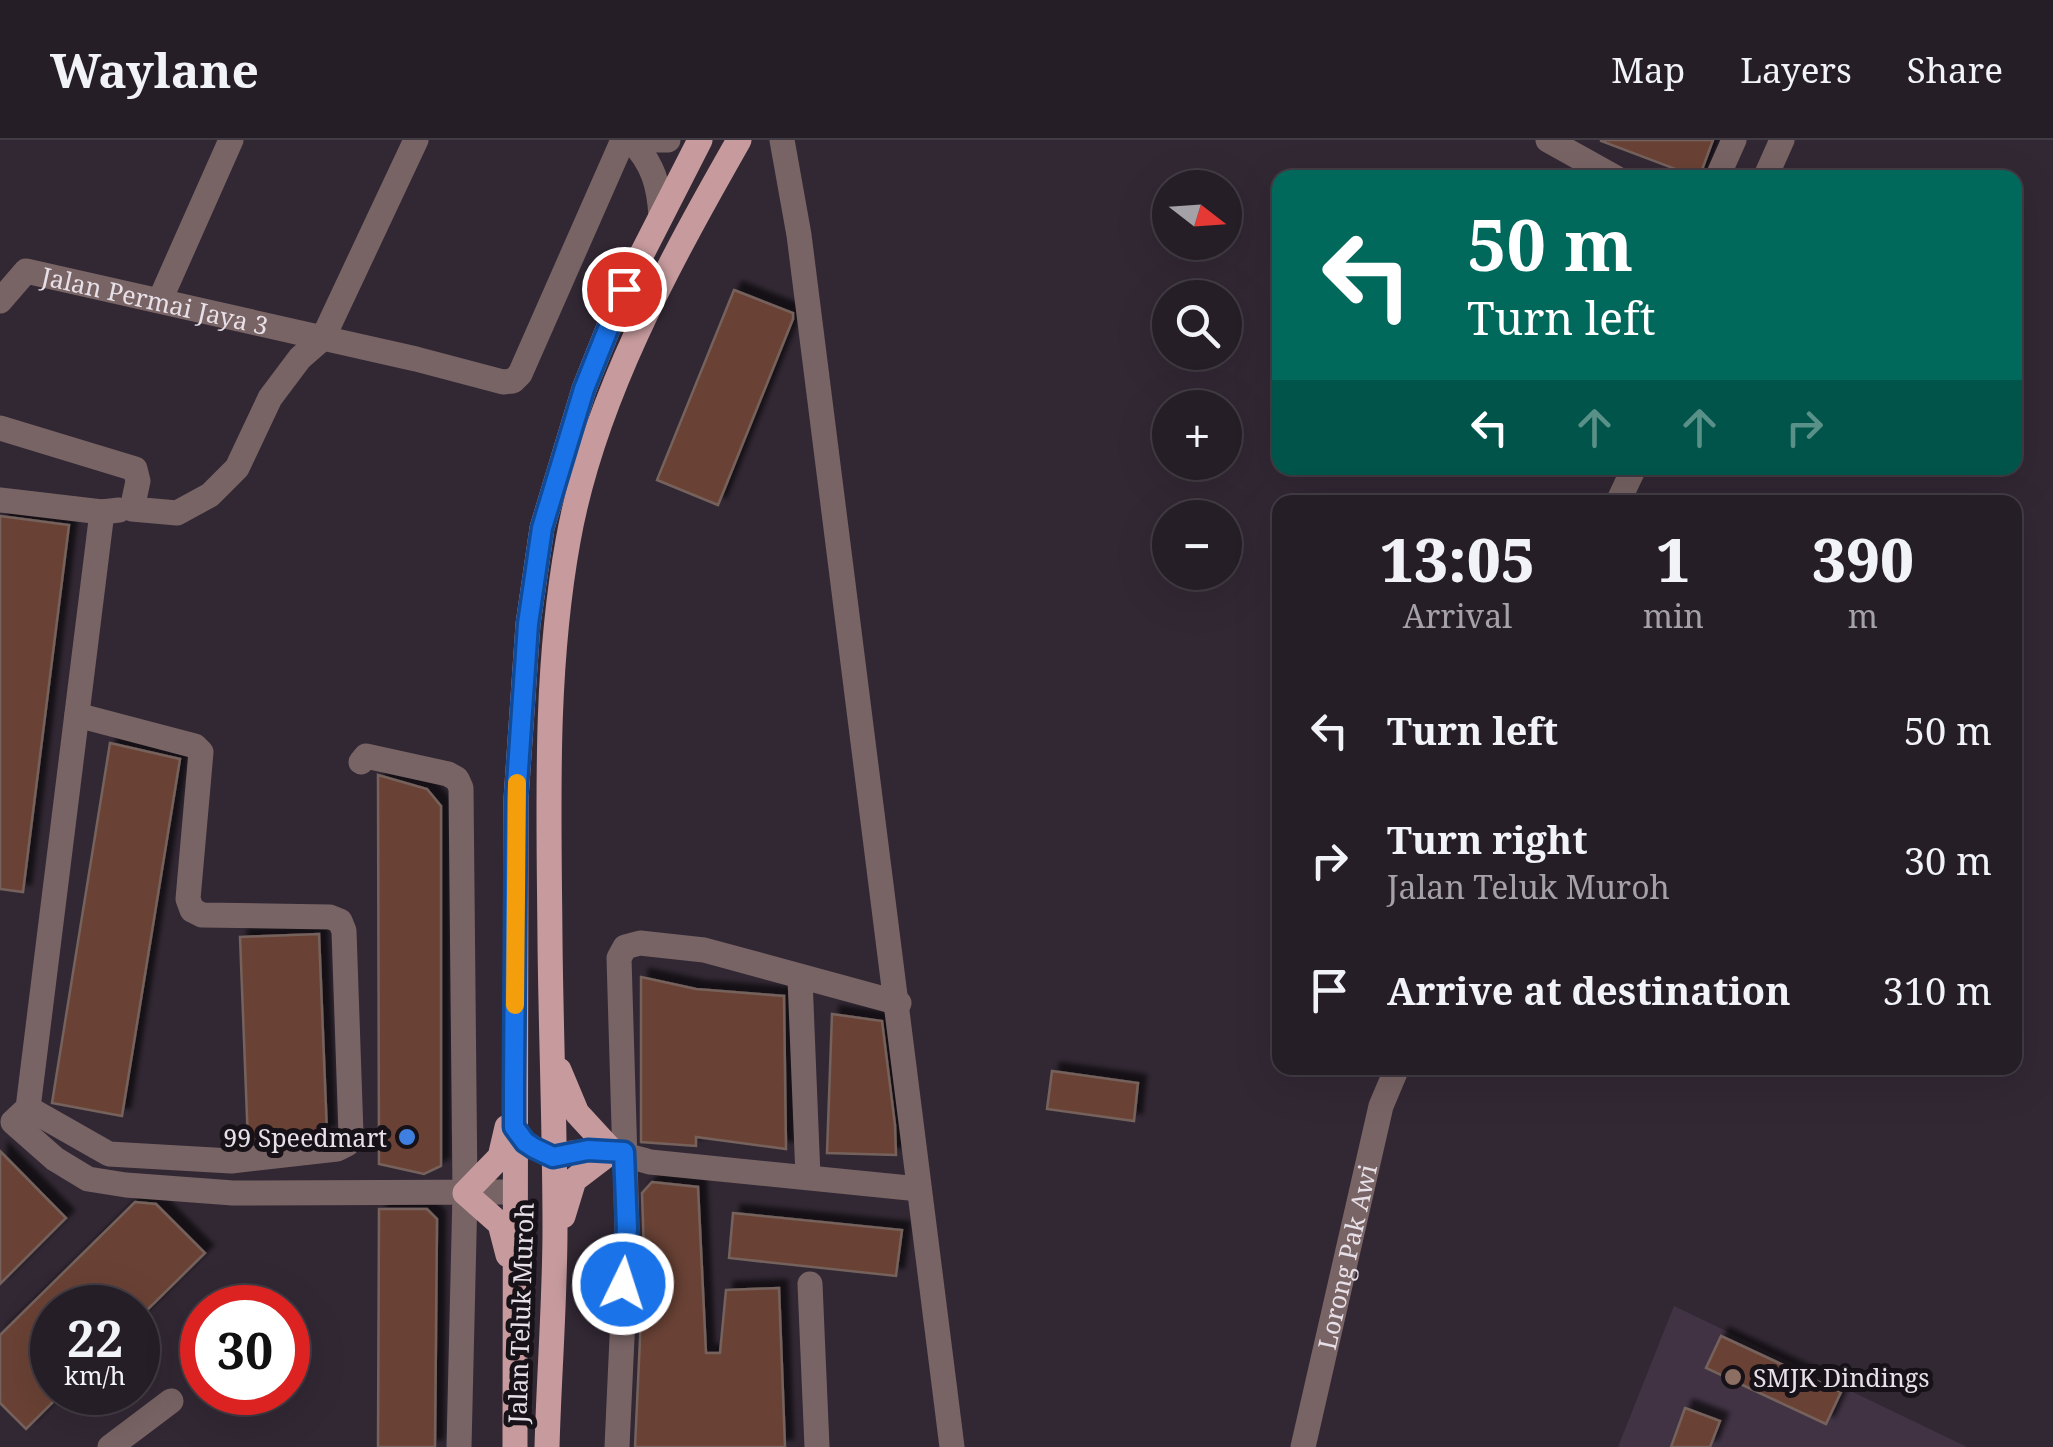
<!DOCTYPE html>
<html lang="en">
<head>
<meta charset="utf-8">
<style>
	:root { --surface:#261e27; --page:#2e272f; --text:#f1f3f6; --muted:#a4a2a7; --line:#423c44 }
	body { margin:0; font-family:"Noto Serif",serif; background:var(--page); color:var(--text); height:100vh; display:flex; flex-direction:column; font-size:38px; white-space:nowrap }
	* { box-sizing:border-box; margin:0 }
	p { font-size:32px; color:var(--muted) }
	.icon { flex:none; width:55px; height:55px; fill:none; stroke:currentColor; stroke-width:2; stroke-linecap:round; stroke-linejoin:round }
	.map { position:relative; flex:1; overflow:hidden }
	.side { position:absolute; left:1272px; top:355px; width:750px; height:580px; display:flex; flex-direction:column; background:var(--surface); border-radius:20px; box-shadow:0 10px 40px #0002,0 0 0 2px var(--line) }
	.side>* { flex:none }
	.banner { position:absolute; left:1272px; top:30px; width:750px; height:305px; border-radius:20px; box-shadow:0 10px 40px #0002,0 0 0 2px var(--line); background:#00695c; color:#fff; overflow:hidden }
	.needle { width:65px; rotate:107deg }
	.buttons { position:absolute; left:1152px; top:30px; display:grid; gap:20px }
	.buttons a { display:grid; place-items:center; width:90px; height:90px; border-radius:50%; background:var(--surface); box-shadow:0 10px 40px #0002,0 0 0 2px var(--line); font-size:50px }
	.speed { position:absolute; left:30px; top:1145px; display:flex; gap:20px; font-size:50px; font-weight:700; text-align:center }
	.speed>* { display:grid; place-content:center; width:130px; height:130px; border-radius:50%; background:var(--surface); box-shadow:0 10px 40px #0002,0 0 0 2px var(--line); line-height:1 }
	.speed small { font-size:25px; font-weight:400 }
	.speed .limit { border:15px solid #d22; background:#fff; color:#111 }
	.pin { position:absolute; display:grid; place-items:center; width:85px; height:85px; color:#fff; margin:-42px; border:5px solid #fff; border-radius:50%; box-shadow:0 2px 10px #0007 }
	.me { position:absolute; width:110px; margin:-55px; rotate:4deg; stroke-linejoin:round; filter:drop-shadow(0 0 8px #0008) }
	.turn { display:flex; align-items:center; gap:35px; height:210px; padding:0 30px; font-size:45px }
	.turn .icon { width:130px; height:130px; stroke-width:2.5 }
	.turn b { display:block; font-size:70px; line-height:85px }
	.lanes { display:flex; align-items:center; height:95px; padding:0 30px; background:#0003; justify-content:center; gap:50px; direction:ltr }
	.lanes .off { opacity:.35 }
	.eta { display:flex; justify-content:space-evenly; align-items:center; height:170px; text-align:center }
	.eta b { font-size:60px; font-weight:800; line-height:70px }
	ul { padding:0; list-style:none }
	li { display:flex; align-items:center; gap:30px; height:130px; padding:0 30px }
	li div { flex:1 }
	li b { display:block; font-size:38px }
	li em { font-style:normal }
	header { display:flex; align-items:center; gap:60px; box-sizing:border-box; height:140px; padding:0 50px; background:var(--surface); border-bottom:2px solid var(--line) }
	header strong { font-size:48px }
	nav { display:flex; gap:55px; margin-inline-start:auto; font-size:35px }
	.map>svg:first-child { display:block }
</style>
</head>
<body>
<header>
<strong>Waylane</strong>
<nav><a>Map</a><a>Layers</a><a>Share</a></nav>
</header>
<div class="map">
<svg width="2053" height="1307" viewBox="0 0 2053 1307">
	<defs>
		<filter id="shadow"><feDropShadow dx="8" dy="-8" stdDeviation="2.5" flood-color="#0009"/></filter>
	</defs>
	<rect width="100%" height="100%" fill="#322834"/>
	<path fill="#413344" d="M1674 1166 1967 1307H1618Z"/>
	<g fill="#6b4234" stroke="#75625c" stroke-width="2.5" filter="url(#shadow)">
		<path d="M1713 0 1699 38 1601 1V0Z"/>
		<path d="M734 150 793 173V179L718 365 657 340Z"/>
		<path d="M0 376 69 385 23 752 0 749Z"/>
		<path d="M110 603 180 619 122 976 52 963Z"/>
		<path d="M378 635 427 649 441 666V1026L424 1034 379 1024Z"/>
		<path d="M319 794 327 994 248 1003 240 797Z"/>
		<path d="M641 837 696 849 784 856 786 1009 696 997V1006L641 1002Z"/>
		<path d="M832 874 882 881 895 985 896 1015 827 1013Z"/>
		<path d="M1052 931 1138 943 1134 981 1047 969Z"/>
		<path d="M0 1011 66 1078 0 1144Z"/>
		<path d="M652 1042 698 1047 706 1213H720L726 1150 779 1148 785 1307H635L644 1113 642 1053Z"/>
		<path d="M135 1062 156 1064 205 1113 138 1179V1168H52V1252H63L26 1289 0 1263V1195Z"/>
		<path d="M379 1069H427L437 1079 435 1307H378Z"/>
		<path d="M733 1073 902 1090 896 1136 729 1118Z"/>
		<path d="M1721 1196 1841 1252 1826 1284 1706 1228Z"/>
		<path d="M1685 1268 1720 1281 1710 1307H1671Z"/>
	</g>
	<g fill="none" stroke-linecap="round" stroke-linejoin="round">
		<g stroke="#796465" stroke-width="25">
			<path d="M631 0C653 24 659 44 661 76"/>
			<path d="M654 0H668"/>
			<path d="M782 0 799 95 952 1307"/>
			<path d="M1548 0 1616 38"/>
			<path d="M1717 38 1734 0"/>
			<path d="M1765 38 1782 0"/>
			<path d="M160 160 231 0"/>
			<path id="s1" d="M0 161 26 131 416 219 503 242 513 241 520 234 623 0"/>
			<path d="M0 288 135 329 138 341 132 369 177 373 210 355 237 328 270 258 300 218 323 198 416 0"/>
			<path d="M0 360 102 372 119 370"/>
			<path d="M1618 362 1634 328"/>
			<path d="M102 372 28 968 13 982 55 1019 88 1039 126 1045 233 1053 515 1052"/>
			<path d="M361 622 366 616 448 634 457 639 461 648 465 1053 459 1307"/>
			<path d="M800 839 808 1037"/>
			<path d="M28 968 109 1014 231 1021 337 1009 347 1004 351 994 344 791 340 781 330 777 202 775 192 770 188 759 201 612 195 606 77 575"/>
			<path d="M553 1017C591 1006 613 1011 650 1022L919 1049"/>
			<path d="M810 1144 817 1307"/>
			<path d="M110 1307 171 1261"/>
			<path d="M617 1307 627 1088 619 818 625 807 640 803 704 810 899 863"/>
			<path id="s2" d="M1303 1307 1381 966 1397 928"/>
		</g>
		<g stroke="#c79b9e" stroke-width="25">
			<path d="M559 930 577 973 612 1011 574 1040 563 1076"/>
			<path d="M507 987 500 1017 465 1053 500 1084 508 1115"/>
			<path d="M515 1307 516 659 528 484 542 388 584 249 624 149 700 0"/>
			<path d="M547 1307C549 1234 555 1161 555 1088 555 992 551 896 550 801 549 667 544 534 568 401 593 260 669 123 739 0"/>
		</g>
	</g>
	<g fill="none" stroke-linecap="round" stroke-linejoin="round">
		<defs>
			<path id="route" d="M623 1144 627 1088 624 1012 588 1010 553 1017 534 1008 525 1002 514 987V948L516 659 528 484 542 388 584 249 624 149"/>
		</defs>
		<use href="#route" stroke="#114b97" stroke-width="25"/>
		<use href="#route" stroke="#1a73e8" stroke-width="18"/>
		<path stroke="#f59e0b" stroke-width="18" d="M515 865 517 643"/>
	</g>
	<circle fill="#3f7fe0" stroke="#171218" stroke-width="4" cx="407" cy="997" r="10"/>
	<circle fill="#8d6e63" stroke="#171218" stroke-width="4" cx="1733" cy="1237" r="10"/>
	<g text-anchor="middle" dominant-baseline="central" stroke-width="10" stroke-linejoin="round" paint-order="stroke">
		<g font-size="25" fill="#e7e0e8" stroke="#171218">
			<text stroke="none"><textPath href="#s1" startOffset="172">Jalan Permai Jaya 3</textPath></text>
			<text stroke="none"><textPath href="#s2" startOffset="195">Lorong Pak Awi</textPath></text>
			<text transform="translate(520 1173) rotate(-88)">Jalan Teluk Muroh</text>
		</g>
		<g font-size="25" fill="#e7e0e8" stroke="#171218" text-anchor="end">
			<text x="387" y="997">99 Speedmart</text>
			<text x="1753" y="1237" text-anchor="start">SMJK Dindings</text>
		</g>
	</g>
</svg>
<div class="buttons">
<a><svg class="needle" viewBox="-14 -14 28 28"><path d="M0-13l5 13h-10z" fill="#e53935"/><path d="M0 13l5-13h-10z" fill="#a4a2a7"/></svg></a>
<a><svg class="icon" aria-label="search" viewBox="0 0 24 24"><circle cx="10" cy="10" r="6"/><path d="M15 15l6 6"/></svg></a>
<a>+</a>
<a>−</a>
</div>
<div class="speed"><div>22<small>km/h</small></div><div class="limit">30</div></div>
<div class="pin" style="left:624px;top:149px;background:#d93025"><svg class="icon" aria-label="arrive" viewBox="0 0 24 24"><path d="M6 21V4h12l-3 4 3 4H6"/></svg></div>
<svg class="me" style="left:623px;top:1144px" viewBox="-20 -20 40 40"><circle r="17" fill="#1a73e8" stroke="#fff" stroke-width="3"/><path d="M0-11L8 9 0 5-8 9z" fill="#fff"/></svg>
<div class="banner">
<div class="turn"><svg class="icon" aria-label="left" viewBox="0 0 24 24"><path d="M17 20v-9H6M10 6l-5 5 5 5"/></svg><div><b>50 m</b>Turn left</div></div>
<div class="lanes"><svg class="icon" aria-label="left" viewBox="0 0 24 24"><path d="M17 20v-9H6M10 6l-5 5 5 5"/></svg><svg class="icon off" aria-label="ahead" viewBox="0 0 24 24"><path d="M12 20V5M6 11l6-6 6 6"/></svg><svg class="icon off" aria-label="ahead" viewBox="0 0 24 24"><path d="M12 20V5M6 11l6-6 6 6"/></svg><svg class="icon off" aria-label="right" viewBox="0 0 24 24"><path d="M7 20v-9h11M14 6l5 5-5 5"/></svg></div>
</div>
<section class="side">
<div class="eta">
<div><b>13:05</b><p>Arrival</p></div>
<div><b>1</b><p>min</p></div>
<div><b>390</b><p>m</p></div>
</div>
<ul>
<li><svg class="icon" aria-label="left" viewBox="0 0 24 24"><path d="M17 20v-9H6M10 6l-5 5 5 5"/></svg><div><b>Turn left</b></div><em>50 m</em></li>
<li><svg class="icon" aria-label="right" viewBox="0 0 24 24"><path d="M7 20v-9h11M14 6l5 5-5 5"/></svg><div><b>Turn right</b><p>Jalan Teluk Muroh</p></div><em>30 m</em></li>
<li><svg class="icon" aria-label="arrive" viewBox="0 0 24 24"><path d="M6 21V4h12l-3 4 3 4H6"/></svg><div><b>Arrive at destination</b></div><em>310 m</em></li>
</ul>
</section>
</div>
</body>
</html>
